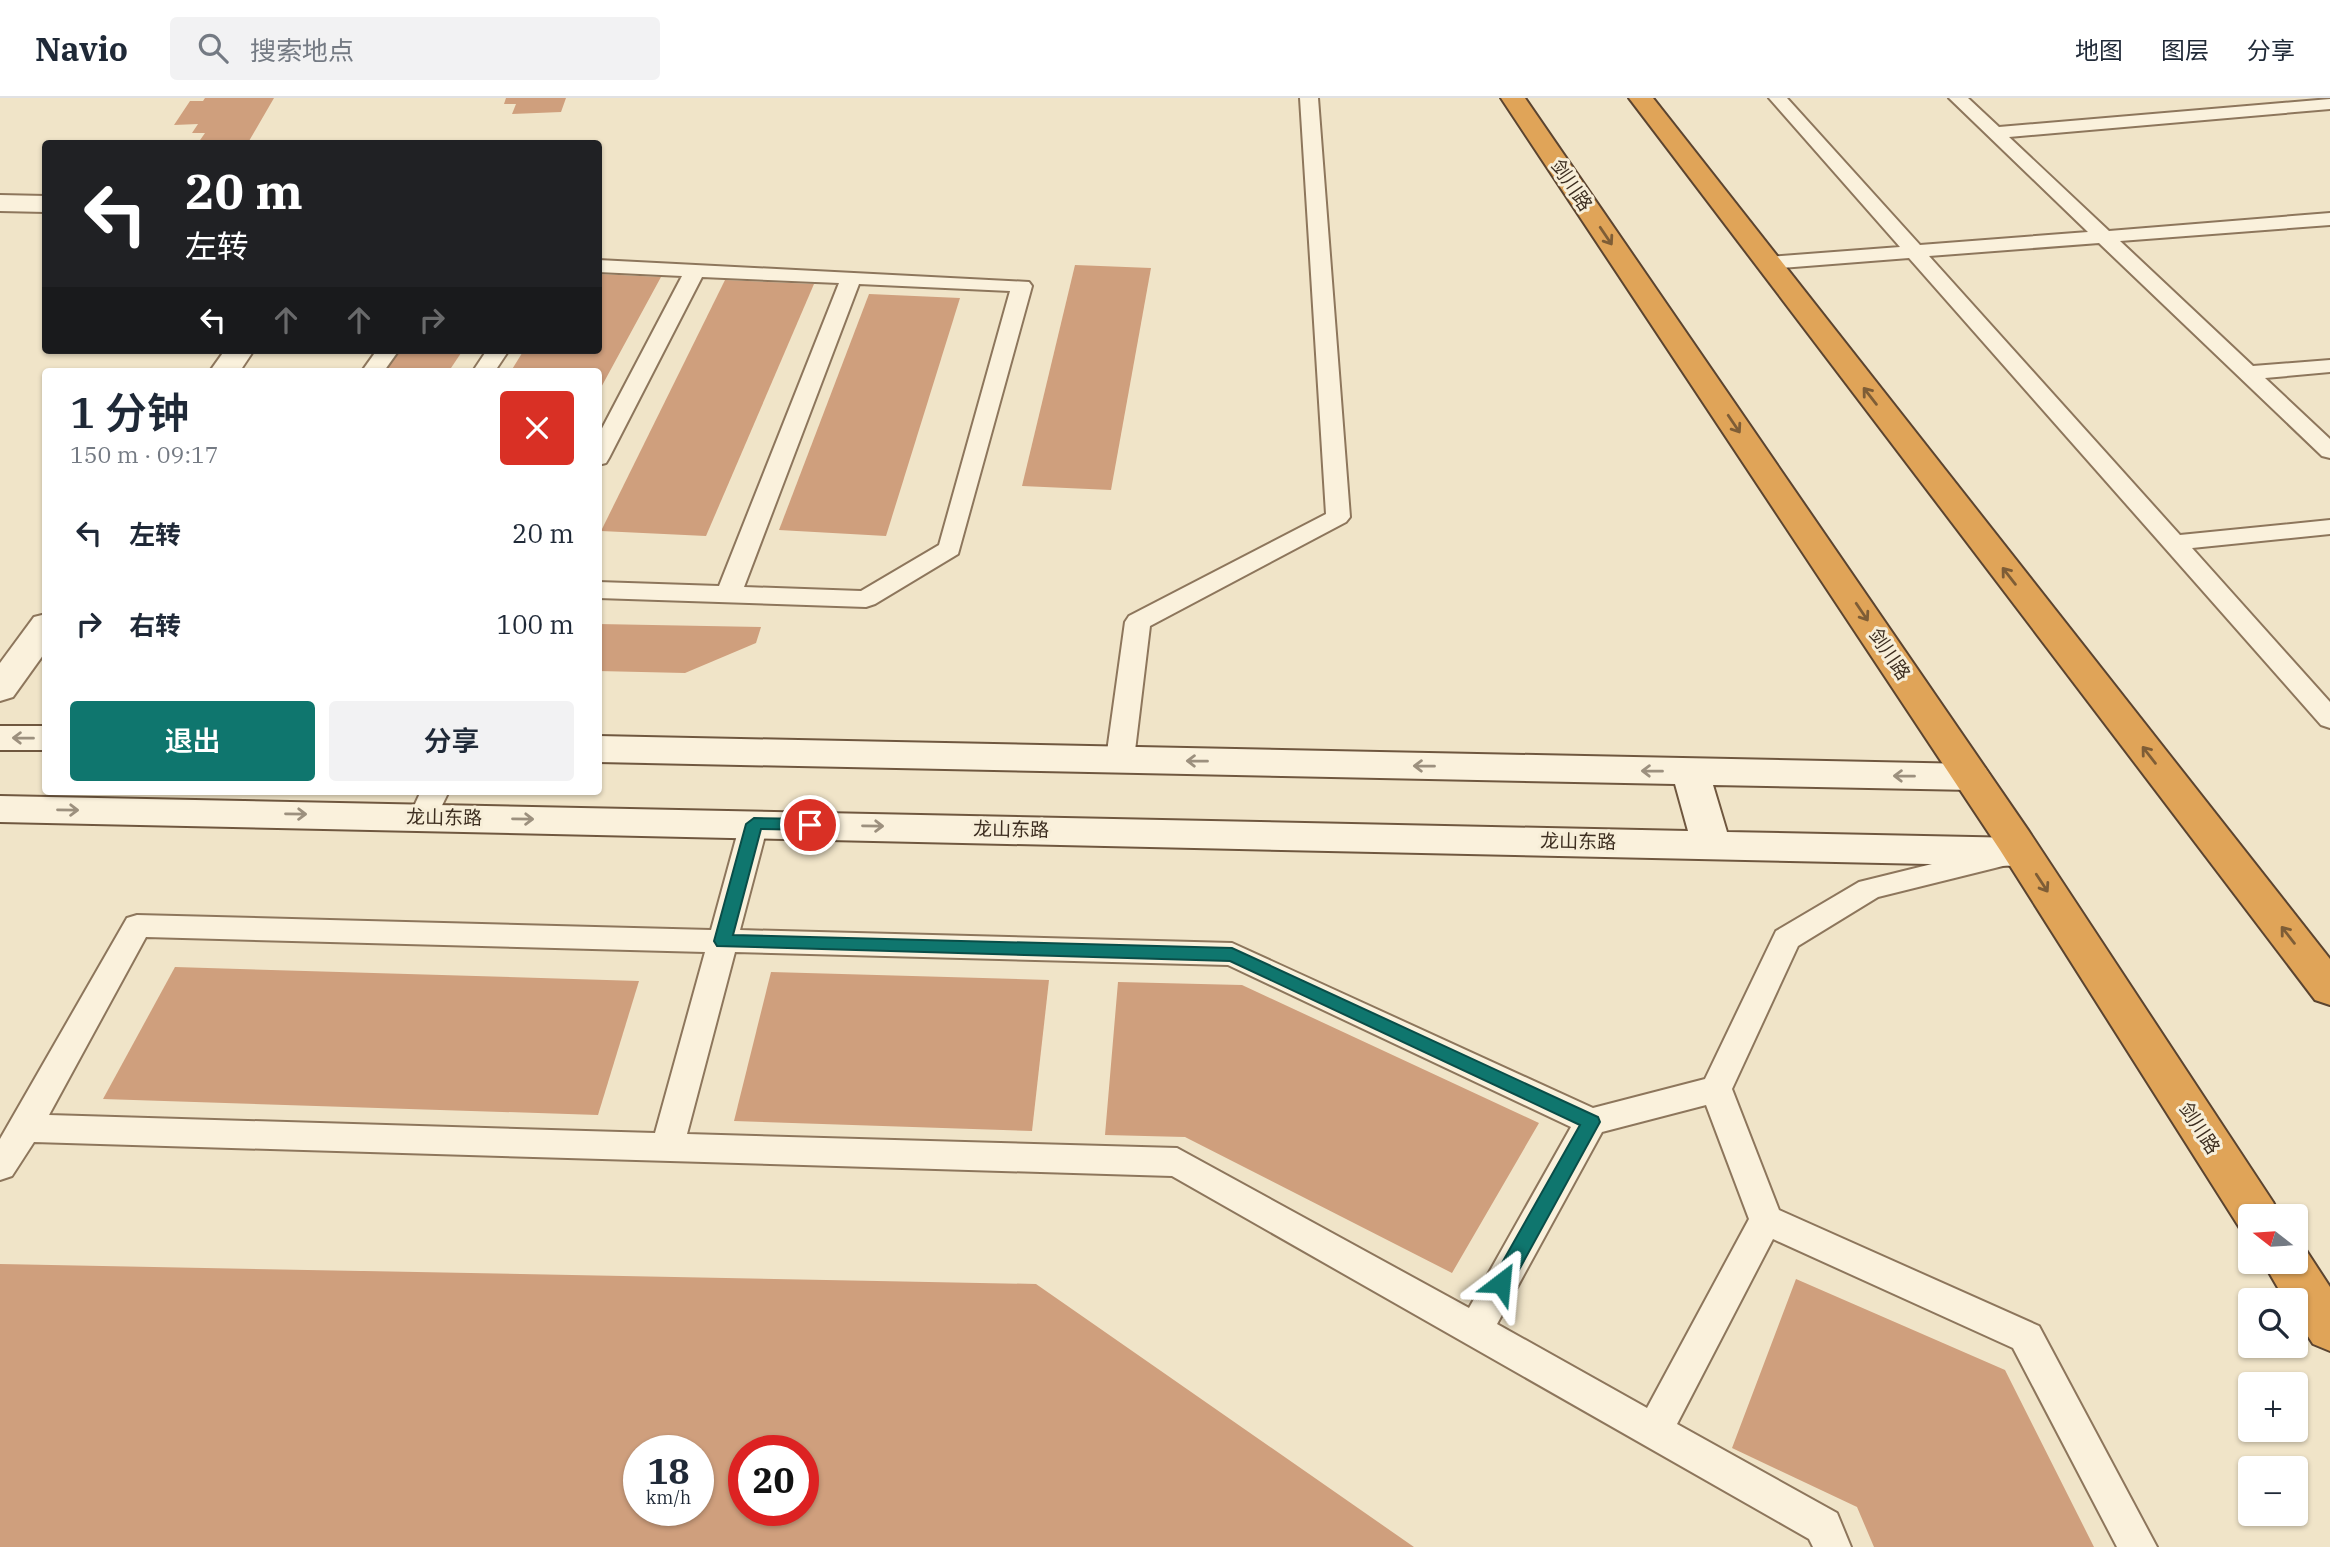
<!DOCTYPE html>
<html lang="zh">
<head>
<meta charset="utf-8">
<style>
	:root { --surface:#fff; --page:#f2f2f3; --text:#1f2937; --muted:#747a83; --line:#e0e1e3; --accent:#0f766e }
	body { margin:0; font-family:"IBM Plex Serif","Noto Sans SC",serif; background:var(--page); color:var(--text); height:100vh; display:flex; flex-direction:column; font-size:26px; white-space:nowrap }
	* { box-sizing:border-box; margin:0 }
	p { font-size:23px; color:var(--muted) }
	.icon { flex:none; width:38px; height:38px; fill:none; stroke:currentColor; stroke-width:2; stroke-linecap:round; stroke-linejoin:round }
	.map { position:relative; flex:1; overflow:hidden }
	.panel { position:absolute; left:42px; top:270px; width:560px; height:427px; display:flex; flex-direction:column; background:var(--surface); border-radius:7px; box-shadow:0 2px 5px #0004 }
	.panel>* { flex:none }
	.guide { position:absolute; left:42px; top:42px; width:560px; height:214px; border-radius:7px; box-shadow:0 2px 5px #0004; background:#202124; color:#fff; overflow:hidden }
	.needle { width:46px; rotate:287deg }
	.controls { position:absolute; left:2238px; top:1106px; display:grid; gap:14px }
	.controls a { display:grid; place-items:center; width:70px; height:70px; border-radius:7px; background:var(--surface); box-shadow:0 2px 5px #0004; font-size:35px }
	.speed { position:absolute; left:623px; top:1337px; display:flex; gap:14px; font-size:35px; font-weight:700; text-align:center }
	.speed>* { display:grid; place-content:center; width:91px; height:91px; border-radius:50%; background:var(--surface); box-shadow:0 2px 5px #0004; line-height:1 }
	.speed small { font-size:18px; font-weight:400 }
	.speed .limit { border:10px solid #d22; background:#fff; color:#111 }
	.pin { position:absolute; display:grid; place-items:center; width:60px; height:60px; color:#fff; margin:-30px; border:4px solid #fff; border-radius:50%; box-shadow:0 2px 7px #0007 }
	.me { position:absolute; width:77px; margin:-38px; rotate:29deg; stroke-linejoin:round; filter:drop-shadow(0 0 5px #0008) }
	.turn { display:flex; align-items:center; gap:24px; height:147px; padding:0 28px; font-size:32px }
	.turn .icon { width:91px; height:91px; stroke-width:2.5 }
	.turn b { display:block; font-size:49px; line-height:60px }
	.lanes { display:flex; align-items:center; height:66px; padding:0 28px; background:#0003; justify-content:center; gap:35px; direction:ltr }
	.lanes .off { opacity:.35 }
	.round { display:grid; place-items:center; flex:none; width:74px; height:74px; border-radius:7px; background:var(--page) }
	.head { display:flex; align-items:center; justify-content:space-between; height:119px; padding:0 28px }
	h1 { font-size:42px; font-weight:600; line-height:52px }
	.button { display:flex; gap:14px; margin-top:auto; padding:14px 28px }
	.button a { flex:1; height:80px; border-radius:7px; background:var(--accent); color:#fff; font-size:28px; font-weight:600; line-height:80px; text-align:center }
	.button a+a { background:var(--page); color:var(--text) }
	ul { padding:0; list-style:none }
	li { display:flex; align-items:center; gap:21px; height:91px; padding:0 28px }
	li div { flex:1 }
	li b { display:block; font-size:26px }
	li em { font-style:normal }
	header { display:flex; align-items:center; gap:42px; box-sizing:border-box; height:98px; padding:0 35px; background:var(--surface); border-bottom:2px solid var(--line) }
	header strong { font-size:33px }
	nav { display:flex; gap:38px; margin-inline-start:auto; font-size:24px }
	.search { width:490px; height:63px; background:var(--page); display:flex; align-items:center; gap:18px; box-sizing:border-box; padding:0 24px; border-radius:7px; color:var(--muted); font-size:26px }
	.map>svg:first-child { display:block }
</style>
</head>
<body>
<header>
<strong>Navio</strong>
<div class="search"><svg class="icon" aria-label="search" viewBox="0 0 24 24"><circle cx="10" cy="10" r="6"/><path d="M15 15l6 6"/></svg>搜索地点</div>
<nav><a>地图</a><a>图层</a><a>分享</a></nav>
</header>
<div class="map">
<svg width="2330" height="1449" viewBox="0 0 2330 1449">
	<rect width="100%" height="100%" fill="#f0e4c8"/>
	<g fill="#cf9f7d" fill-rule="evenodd">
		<path d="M205 0H274L249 43 198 45 205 35H192L198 26 174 27 190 3H203Z"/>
		<path d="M506 0H566L561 14 512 16 516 6H504Z"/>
		<path d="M1075 167 1151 170 1111 392 1022 388Z"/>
		<path d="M598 176 661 179 598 295V273H511L524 252H598Z"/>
		<path d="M725 182 814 186 706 438 601 433Z"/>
		<path d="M869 196 960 200 886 438 779 432Z"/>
		<path d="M400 252H463L449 273H385Z"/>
		<path d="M598 526 761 529 756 545 685 575 598 573Z"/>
		<path d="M175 869 639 883 598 1017 103 1001Z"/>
		<path d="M771 874 1049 882 1032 1033 734 1023Z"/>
		<path d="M1118 884 1242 887 1539 1025 1452 1175 1185 1039 1105 1037Z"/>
		<path d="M0 1166 1036 1186 1414 1449H0ZM639 1353H698V1412H639ZM744 1353H803V1412H744Z"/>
		<path d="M1796 1181 2005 1272 2094 1449H1874L1857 1409 1732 1350Z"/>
	</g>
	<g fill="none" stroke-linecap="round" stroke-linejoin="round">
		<defs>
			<g id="lane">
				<path d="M1300 0H1318L1350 419 1346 424 1150 528 1134 661 1130 668 1120 670 1110 668 1106 661 1125 524 1129 518 1326 416Z"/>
				<path d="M1769 0H1787L1920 147 2088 134 1949 0H1968L1999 29 2330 1V11L2009 39 2109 133 2330 115V127L2120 143 2253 268 2330 262V274L2265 280 2330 341V360L2322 358 2099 145 1929 158 2180 437 2330 422V436L2192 450 2330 604V630L2321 627 1909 160 1768 171 1761 169 1758 165 1761 161 1768 159 1900 149Z"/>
				<path d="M598 162 1029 184 1032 188 958 456 875 506 866 509 598 500V484L719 488 839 185 702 179 609 360 606 365 598 367V338L682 178 598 174ZM859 186 1010 193 939 447 861 493 744 489Z"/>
				<path d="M377 252H399L384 273H362Z"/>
				<path d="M487 252H509L495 273H473Z"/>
				<path d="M421 693H449L433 726 423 729 413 726 409 719Z"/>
				<path d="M754 716 764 719 768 726 740 832 1232 845 1593 1010 1705 981 1776 833 1859 784 2005 748 2015 751 2019 758 2015 765 1878 799 1798 848 1732 991 1779 1112 2039 1228 2157 1449H2117L2013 1250 1773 1141 1677 1326 1837 1415 1851 1449H1813L1809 1441 1172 1078 34 1044 12 1078 0 1082V1041L127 820 137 817 711 832 740 726 744 719ZM146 839 705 854 655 1035 49 1017ZM735 854 1228 867 1571 1029 1469 1210 1177 1050 687 1036ZM1706 1007 1749 1121 1647 1310 1497 1226 1602 1034Z"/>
			</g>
			<g id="street">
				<path d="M0 97 46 98V114L0 113Z"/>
				<path d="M225 252H254L240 273H210Z"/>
				<path d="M46 516V553L13 599 0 603V565L34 519Z"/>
			</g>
			<g id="secondary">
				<rect x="0" y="628" width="46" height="24"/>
				<path d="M598 638 1972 666 1985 670 1991 679 1985 688 1972 692 1713 687 1727 734 2021 740 2035 744 2041 754 2035 764 2021 768 0 724V698L1688 733 1675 686 598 664Z"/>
			</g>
			<g id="highway">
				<path d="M1501 0H1525L2028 732 2273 1104 2280 1118H2250V1136L2241 1132 2000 752Z"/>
				<path d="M1629 0H1653L2330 861V907L2315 902Z"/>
				<path d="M2296 1147 2304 1149 2330 1189V1253L2313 1246 2296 1220V1202H2285L2263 1164H2296Z"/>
			</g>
		</defs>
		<use href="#lane" stroke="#8d765c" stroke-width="4"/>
		<use href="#street" stroke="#8d765c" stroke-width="4"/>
		<use href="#secondary" stroke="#6f573f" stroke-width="4"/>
		<use href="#highway" stroke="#5b4430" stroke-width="4"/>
		<use href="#lane" fill="#faf1dc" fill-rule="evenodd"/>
		<use href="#street" fill="#faf1dc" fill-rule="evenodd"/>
		<use href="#secondary" fill="#faf1dc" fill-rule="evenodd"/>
		<use href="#highway" fill="#e0a458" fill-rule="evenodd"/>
	</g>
	<defs><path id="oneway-shaft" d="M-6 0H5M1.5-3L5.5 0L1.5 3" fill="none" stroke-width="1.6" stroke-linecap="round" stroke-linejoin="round" transform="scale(1.75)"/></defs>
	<g stroke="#7e5d36">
		<use href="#oneway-shaft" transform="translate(1606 138) rotate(56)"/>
		<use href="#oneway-shaft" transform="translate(1870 298) rotate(-128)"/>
		<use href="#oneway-shaft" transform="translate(1734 326) rotate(56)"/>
		<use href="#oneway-shaft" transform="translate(2009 478) rotate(-128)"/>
		<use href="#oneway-shaft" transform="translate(1862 514) rotate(56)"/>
		<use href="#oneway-shaft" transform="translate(2149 657) rotate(-128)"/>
		<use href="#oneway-shaft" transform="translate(2042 785) rotate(57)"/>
		<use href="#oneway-shaft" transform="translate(2288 837) rotate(-128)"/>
	</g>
	<g stroke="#9c907e">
		<use href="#oneway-shaft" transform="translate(23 640) rotate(-179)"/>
		<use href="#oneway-shaft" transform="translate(1197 663) rotate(-179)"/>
		<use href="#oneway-shaft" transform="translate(1424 668) rotate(-179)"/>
		<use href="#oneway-shaft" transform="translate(1652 673) rotate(-179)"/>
		<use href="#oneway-shaft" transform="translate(1904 678) rotate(-179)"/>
		<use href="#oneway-shaft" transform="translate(68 712) rotate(1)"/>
		<use href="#oneway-shaft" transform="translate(296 716) rotate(1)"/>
		<use href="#oneway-shaft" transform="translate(523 721) rotate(1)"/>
		<use href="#oneway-shaft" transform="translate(873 728) rotate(1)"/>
	</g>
	<path fill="#0f766e" stroke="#0a4d48" stroke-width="2" d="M754 720 810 721 818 727 810 732 761 731 733 837 1232 850 1598 1019 1600 1024 1508 1192 1501 1194 1494 1192 1491 1185 1494 1179 1580 1027 1230 863 717 848 714 843 746 726Z"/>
	<g text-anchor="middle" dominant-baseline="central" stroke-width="6" stroke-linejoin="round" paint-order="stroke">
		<g font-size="19" fill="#3d2e20" stroke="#f7eed8">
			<text transform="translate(1572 87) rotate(56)">剑川路</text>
			<text transform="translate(1890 556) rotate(56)">剑川路</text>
			<text transform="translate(444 719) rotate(1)">龙山东路</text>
			<text transform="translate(1011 731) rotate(1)">龙山东路</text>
			<text transform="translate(1578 743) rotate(1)">龙山东路</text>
			<text transform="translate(2200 1030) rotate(57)">剑川路</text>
		</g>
	</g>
</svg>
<div class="controls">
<a><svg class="needle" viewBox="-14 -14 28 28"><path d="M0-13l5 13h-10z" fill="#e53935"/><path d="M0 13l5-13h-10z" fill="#747a83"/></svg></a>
<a><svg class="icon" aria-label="search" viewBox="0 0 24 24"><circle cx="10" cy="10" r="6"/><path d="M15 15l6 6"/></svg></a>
<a>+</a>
<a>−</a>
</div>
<div class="speed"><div>18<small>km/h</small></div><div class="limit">20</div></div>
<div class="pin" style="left:810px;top:727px;background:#d93025"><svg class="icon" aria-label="arrive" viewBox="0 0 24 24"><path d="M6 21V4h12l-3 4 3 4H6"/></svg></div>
<svg class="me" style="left:1501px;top:1185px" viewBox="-20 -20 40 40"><path d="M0-17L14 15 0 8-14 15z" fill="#0f766e" stroke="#fff" stroke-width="4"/></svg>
<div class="guide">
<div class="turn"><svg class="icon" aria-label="left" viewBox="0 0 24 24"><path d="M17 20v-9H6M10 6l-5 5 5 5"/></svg><div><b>20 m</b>左转</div></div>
<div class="lanes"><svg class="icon" aria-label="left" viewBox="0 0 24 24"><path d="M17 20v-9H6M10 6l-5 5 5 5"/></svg><svg class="icon off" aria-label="ahead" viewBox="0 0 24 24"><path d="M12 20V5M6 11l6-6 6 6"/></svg><svg class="icon off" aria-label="ahead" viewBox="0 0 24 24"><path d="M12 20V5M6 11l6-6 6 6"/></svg><svg class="icon off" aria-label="right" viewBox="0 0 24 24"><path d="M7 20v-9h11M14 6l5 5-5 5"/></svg></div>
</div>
<section class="panel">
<div class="head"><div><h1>1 分钟</h1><p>150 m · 09:17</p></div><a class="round" style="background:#d93025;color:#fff"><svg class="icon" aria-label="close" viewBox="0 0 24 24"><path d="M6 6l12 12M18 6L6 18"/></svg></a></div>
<ul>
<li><svg class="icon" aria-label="left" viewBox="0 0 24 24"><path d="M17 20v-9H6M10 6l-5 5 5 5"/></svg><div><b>左转</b></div><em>20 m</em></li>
<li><svg class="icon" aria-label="right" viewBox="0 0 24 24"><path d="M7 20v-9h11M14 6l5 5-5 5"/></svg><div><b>右转</b></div><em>100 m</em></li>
</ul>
<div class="button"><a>退出</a><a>分享</a></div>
</section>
</div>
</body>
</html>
